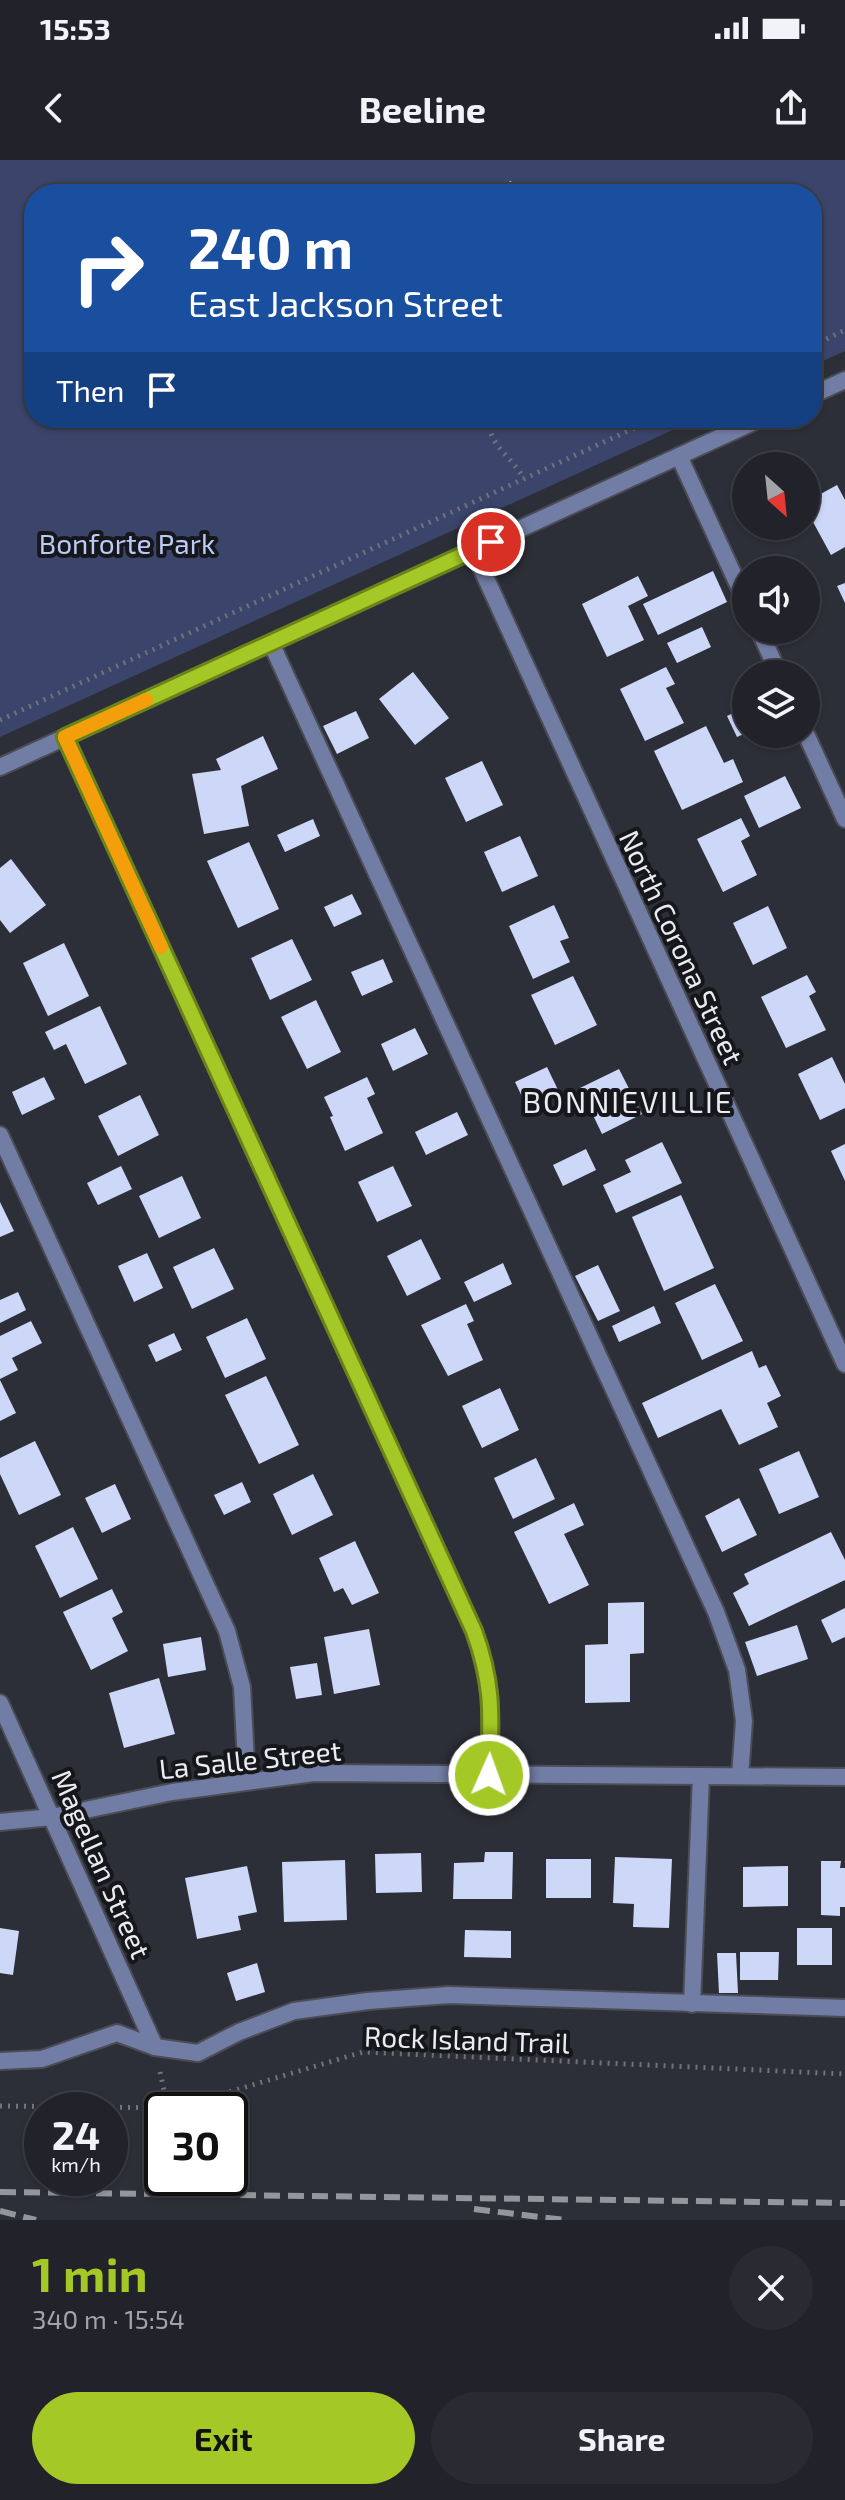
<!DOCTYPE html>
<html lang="en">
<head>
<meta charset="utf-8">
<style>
	:root { --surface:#22232a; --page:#2a2b32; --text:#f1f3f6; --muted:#a2a4a8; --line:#3f4047; --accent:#a4c825 }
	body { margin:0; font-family:"Exo 2",sans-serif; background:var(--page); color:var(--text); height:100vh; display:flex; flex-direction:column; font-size:30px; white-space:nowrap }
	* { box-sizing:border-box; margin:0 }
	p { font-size:26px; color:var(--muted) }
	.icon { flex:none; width:44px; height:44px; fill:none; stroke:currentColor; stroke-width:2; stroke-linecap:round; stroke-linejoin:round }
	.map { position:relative; height:2060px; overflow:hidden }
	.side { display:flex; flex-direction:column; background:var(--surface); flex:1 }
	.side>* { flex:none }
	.banner { position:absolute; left:24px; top:24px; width:798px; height:244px; border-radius:32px; box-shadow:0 2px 6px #0004,0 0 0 2px var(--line); background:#1a4fa0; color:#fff; overflow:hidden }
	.needle { width:52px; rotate:153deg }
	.buttons { position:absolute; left:732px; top:292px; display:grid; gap:16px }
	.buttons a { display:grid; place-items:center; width:88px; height:88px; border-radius:50%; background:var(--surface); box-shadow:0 2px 6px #0004,0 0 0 2px var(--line); font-size:40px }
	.speed { position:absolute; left:24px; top:1932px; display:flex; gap:16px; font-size:40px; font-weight:700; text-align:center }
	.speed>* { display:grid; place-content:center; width:104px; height:104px; border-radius:50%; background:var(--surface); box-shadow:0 2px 6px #0004,0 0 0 2px var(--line); line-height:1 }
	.speed small { font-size:20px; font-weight:400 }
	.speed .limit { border:4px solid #111; border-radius:12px; background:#fff; color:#111 }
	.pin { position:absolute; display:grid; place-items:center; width:68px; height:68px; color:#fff; margin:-34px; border:4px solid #fff; border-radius:50%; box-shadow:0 2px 8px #0007 }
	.me { position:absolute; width:88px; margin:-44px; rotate:2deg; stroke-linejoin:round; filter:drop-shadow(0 0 6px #0008) }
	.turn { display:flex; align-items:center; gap:28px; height:168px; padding:0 32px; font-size:36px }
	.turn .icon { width:104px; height:104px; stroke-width:2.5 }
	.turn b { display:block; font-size:56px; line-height:68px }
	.then { display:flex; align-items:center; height:76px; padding:0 32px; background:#0003; gap:16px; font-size:30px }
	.round { display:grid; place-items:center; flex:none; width:84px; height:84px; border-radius:42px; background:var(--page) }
	.summary { display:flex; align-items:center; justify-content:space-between; height:136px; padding:0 32px }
	h1 { font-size:48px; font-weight:700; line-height:60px; color:var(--accent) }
	.action { display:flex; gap:16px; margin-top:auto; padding:16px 32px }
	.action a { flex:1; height:92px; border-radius:48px; background:var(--accent); color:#111; font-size:32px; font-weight:700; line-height:92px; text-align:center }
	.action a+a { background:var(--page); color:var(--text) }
	.status { display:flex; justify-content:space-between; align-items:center; height:56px; padding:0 40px; background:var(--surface); direction:ltr }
	.status svg { height:22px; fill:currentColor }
	header { display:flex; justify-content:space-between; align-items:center; height:104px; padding:0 32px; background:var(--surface); font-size:36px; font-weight:700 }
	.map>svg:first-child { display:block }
</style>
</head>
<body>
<div class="status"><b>15:53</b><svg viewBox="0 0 49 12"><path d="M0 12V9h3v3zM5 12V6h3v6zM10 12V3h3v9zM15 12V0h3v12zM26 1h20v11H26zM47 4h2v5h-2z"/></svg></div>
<header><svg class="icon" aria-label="back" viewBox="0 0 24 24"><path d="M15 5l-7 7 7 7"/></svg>Beeline<svg class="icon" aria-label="share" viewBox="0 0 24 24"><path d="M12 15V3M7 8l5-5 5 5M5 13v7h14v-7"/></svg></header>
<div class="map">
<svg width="845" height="2060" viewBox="0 0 845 2060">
	<rect width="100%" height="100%" fill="#2d2f38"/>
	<path fill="#3b446a" d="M0 0H845V191L812 206V34H34V258H699L0 577Z"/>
	<g fill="#cdd7f8">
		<path d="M511 21 517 34H480Z"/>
		<path d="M837 325 845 340V387L831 395 813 362 795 373 791 366H806V342Z"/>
		<path d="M713 411 727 442 658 475 643 444Z"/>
		<path d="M638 416 648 436 628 446 644 480 607 497 582 444Z"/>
		<path d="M809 420 818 441 806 447V421Z"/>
		<path d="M845 423V443L837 426Z"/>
		<path d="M702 467 711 487 677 503 667 483Z"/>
		<path d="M666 507 675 524 666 528 684 563 645 581 620 529Z"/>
		<path d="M413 512 449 558 415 585 379 539Z"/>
		<path d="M746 547V573L737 577 727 556Z"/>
		<path d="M356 551 369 578 337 594 323 566Z"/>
		<path d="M706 566 724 603 733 599 743 622 682 650 654 591Z"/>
		<path d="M263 576 278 609 241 626 249 666 204 674 192 614 221 610 216 599Z"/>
		<path d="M482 601 503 645 466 662 445 618Z"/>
		<path d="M785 616 801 648 759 668 744 636Z"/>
		<path d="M741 658 750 676 741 681 757 715 723 732 697 679Z"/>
		<path d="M313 659 320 676 285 692 277 675Z"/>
		<path d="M520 676 538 716 502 732 484 692Z"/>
		<path d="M249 682 279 749 238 768 207 701Z"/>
		<path d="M11 699 46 745 10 773 0 760V708Z"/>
		<path d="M352 734 362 754 334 767 324 747Z"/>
		<path d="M554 745 569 778 560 781 570 802 533 819 509 766Z"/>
		<path d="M768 746 787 788 753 805 733 763Z"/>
		<path d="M292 779 312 820 270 840 251 798Z"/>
		<path d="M64 783 89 836 48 856 23 803Z"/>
		<path d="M383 799 393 822 362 836 351 812Z"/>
		<path d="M807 815 816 832 809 836 826 870 786 888 761 837Z"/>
		<path d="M573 816 597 865 555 885 531 835Z"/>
		<path d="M316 840 341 892 307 909 281 857Z"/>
		<path d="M100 846 127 904 85 924 66 884 54 890 45 872Z"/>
		<path d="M415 868 428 894 393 911 381 884Z"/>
		<path d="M832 897 845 924V948L820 960 798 914Z"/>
		<path d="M547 907 560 934 528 949 515 922Z"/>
		<path d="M619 909 642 954 602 974 580 928Z"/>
		<path d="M44 917 55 939 22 955 12 932Z"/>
		<path d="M367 917 375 934 367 938 383 973 345 991 330 957 333 956 324 937Z"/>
		<path d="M140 935 159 975 118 996 98 956Z"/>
		<path d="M457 952 468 975 426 995 415 972Z"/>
		<path d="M662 982 682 1023 616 1053 603 1025 631 1012 625 1000Z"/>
		<path d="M845 984V1021L831 991Z"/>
		<path d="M586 989 596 1010 563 1026 553 1005Z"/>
		<path d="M121 1006 132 1029 98 1045 87 1023Z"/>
		<path d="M393 1006 412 1046 377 1062 358 1022Z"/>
		<path d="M182 1016 201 1058 159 1078 139 1036Z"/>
		<path d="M681 1035 714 1108 664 1131 632 1057Z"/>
		<path d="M0 1042 14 1071 0 1077Z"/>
		<path d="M421 1079 441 1119 407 1136 387 1096Z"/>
		<path d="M214 1088 234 1129 192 1149 173 1107Z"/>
		<path d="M147 1093 163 1128 134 1142 118 1106Z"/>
		<path d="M503 1103 512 1124 474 1142 464 1122Z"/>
		<path d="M598 1105 620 1151 598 1161 575 1116Z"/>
		<path d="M715 1124 743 1181 702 1200 675 1143Z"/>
		<path d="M18 1132 26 1150 0 1163V1140Z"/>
		<path d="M466 1144 474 1161 467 1164 483 1200 448 1216 421 1165Z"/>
		<path d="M654 1146 661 1163 619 1182 612 1166Z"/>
		<path d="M247 1158 266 1199 225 1218 206 1177Z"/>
		<path d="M31 1161 42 1183 12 1198 18 1210 0 1219V1176Z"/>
		<path d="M174 1173 182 1190 156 1202 148 1185Z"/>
		<path d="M752 1191 759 1208 766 1205 781 1236 767 1243 778 1267 739 1285 721 1249 658 1278 642 1243Z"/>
		<path d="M266 1216 299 1285 259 1304 225 1235Z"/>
		<path d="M0 1220 16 1253 0 1261Z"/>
		<path d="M500 1228 519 1270 482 1288 462 1246Z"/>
		<path d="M35 1281 61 1335 19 1355 0 1314V1298Z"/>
		<path d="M799 1291 819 1337 779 1354 759 1309Z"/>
		<path d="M536 1298 555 1339 513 1359 494 1318Z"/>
		<path d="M313 1314 333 1355 292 1375 273 1334Z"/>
		<path d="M242 1322 251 1342 224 1355 214 1335Z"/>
		<path d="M115 1324 131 1359 102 1373 85 1338Z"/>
		<path d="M739 1338 757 1375 722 1392 705 1356Z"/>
		<path d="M574 1343 584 1365 564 1374 589 1425 549 1444 514 1372Z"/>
		<path d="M73 1367 98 1419 60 1438 35 1386Z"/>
		<path d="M831 1372 845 1400V1420L749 1466 733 1433 749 1424 744 1414Z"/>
		<path d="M355 1381 379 1433 352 1445 343 1428 334 1432 319 1398Z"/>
		<path d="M112 1429 123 1452 112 1458 128 1491 91 1510 63 1452Z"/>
		<path d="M644 1442V1493L630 1494V1542L585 1543V1485L608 1484V1443Z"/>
		<path d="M845 1448V1477L832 1483 821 1460Z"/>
		<path d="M797 1465 808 1499 757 1516 745 1482Z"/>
		<path d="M369 1469 380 1525 334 1534 324 1477Z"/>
		<path d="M201 1477 206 1510 168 1517 163 1484Z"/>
		<path d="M317 1503 322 1535 296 1539 290 1507Z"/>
		<path d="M159 1518 175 1574 124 1588 109 1533Z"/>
		<path d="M485 1692H513L512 1739H453L454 1703 484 1702Z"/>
		<path d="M421 1693 422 1732 376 1733 375 1694Z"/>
		<path d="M615 1697 672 1699 669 1768 633 1767 634 1744 613 1743Z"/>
		<rect x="546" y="1699" width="45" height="39"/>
		<path d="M345 1700 347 1760 284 1762 282 1702Z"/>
		<path d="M821 1701H841L840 1708H845V1747H840V1756L821 1755Z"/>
		<path d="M247 1706 257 1752 238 1756 241 1770 197 1779 185 1718Z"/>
		<path d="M788 1706V1746L743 1747V1707Z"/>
		<path d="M0 1768 19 1771 13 1815 0 1813Z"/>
		<rect x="797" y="1768" width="35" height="37"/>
		<path d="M465 1770 511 1771V1798L464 1797Z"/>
		<path d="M740 1792H779L778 1820H740Z"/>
		<path d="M717 1793H736L738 1833H719Z"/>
		<path d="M257 1803 265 1832 236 1841 227 1813Z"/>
	</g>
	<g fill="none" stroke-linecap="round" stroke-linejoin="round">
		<defs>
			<g id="lane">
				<path d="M679 296 746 442"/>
				<path d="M759 470 779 514"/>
				<path d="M271 483 716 1452 737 1510 744 1561 740 1616"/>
				<path d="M806 574 845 659"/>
				<path d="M0 975 227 1471 242 1527 247 1620"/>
				<path d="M692 1844 701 1616"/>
				<path d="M0 1901 42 1899 117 1873 155 1887 198 1893 239 1872 294 1851 368 1841 449 1835 845 1848"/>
			</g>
			<g id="street">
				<path d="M812 235 845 220"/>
				<path d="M473 390 845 1204"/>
				<path d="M65 577 474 1471C494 1526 491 1557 489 1615"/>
				<path d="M0 607 762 258"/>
				<path d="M0 1543 155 1887"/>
				<path d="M0 1662 52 1657 172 1632 314 1613 845 1617"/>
			</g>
		</defs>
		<use href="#lane" stroke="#4b4d56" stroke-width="20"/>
		<use href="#street" stroke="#4b4d56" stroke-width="20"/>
		<g stroke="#71737b" stroke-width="5" stroke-dasharray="2 6" stroke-linecap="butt">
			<path d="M812 186 845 170"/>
			<path d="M488 258C489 287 512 296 524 319"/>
			<path d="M0 560 656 258"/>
			<path d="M160 1912 168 1948"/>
			<path d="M0 1946 175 1948 363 1892 845 1914"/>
		</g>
		<use href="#lane" stroke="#727da5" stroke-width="16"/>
		<use href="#street" stroke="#727da5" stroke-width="16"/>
		<g stroke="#94969d" stroke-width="6" stroke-dasharray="16 8" stroke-linecap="butt">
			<path d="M0 2032 845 2043"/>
			<path d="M474 2049 565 2060"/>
			<path d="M0 2051 36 2060"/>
		</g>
	</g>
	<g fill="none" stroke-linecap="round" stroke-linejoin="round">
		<defs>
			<path id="route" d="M489 1615C491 1557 494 1526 474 1471L65 577 491 382"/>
		</defs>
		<use href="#route" stroke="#6b8218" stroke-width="20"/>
		<use href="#route" stroke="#a4c825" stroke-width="14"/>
		<path stroke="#f59e0b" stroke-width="14" d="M146 540 65 577 161 787"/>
	</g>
	<g text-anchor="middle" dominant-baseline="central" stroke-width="8" stroke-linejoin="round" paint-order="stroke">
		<g font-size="28" fill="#bdcaf7" stroke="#16171b">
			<text x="127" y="383">Bonforte Park</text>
		</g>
		<g font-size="28" fill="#eaecf2" stroke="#16171b">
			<text transform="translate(682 787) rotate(65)">North Corona Street</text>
			<text transform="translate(250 1599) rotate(-6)">La Salle Street</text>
			<text transform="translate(102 1704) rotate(66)">Magellan Street</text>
			<text transform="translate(467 1879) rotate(2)">Rock Island Trail</text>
		</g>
		<g font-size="30" letter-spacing="2" fill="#eaecf2" stroke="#16171b">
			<text x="628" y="941">BONNIEVILLIE</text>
		</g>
	</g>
</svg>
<div class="buttons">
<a><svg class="needle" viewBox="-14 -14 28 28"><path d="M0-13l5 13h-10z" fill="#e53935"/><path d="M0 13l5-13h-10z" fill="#a2a4a8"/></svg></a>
<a><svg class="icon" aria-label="sound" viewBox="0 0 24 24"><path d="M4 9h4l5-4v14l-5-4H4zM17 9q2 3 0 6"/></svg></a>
<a><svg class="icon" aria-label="layers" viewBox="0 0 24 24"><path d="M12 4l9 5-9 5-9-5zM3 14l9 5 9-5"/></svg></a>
</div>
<div class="speed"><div>24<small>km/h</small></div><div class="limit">30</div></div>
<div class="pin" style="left:491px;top:382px;background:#d93025"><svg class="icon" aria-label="arrive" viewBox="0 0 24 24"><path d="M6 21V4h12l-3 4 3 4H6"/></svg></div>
<svg class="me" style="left:489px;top:1615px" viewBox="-20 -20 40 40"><circle r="17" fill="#a4c825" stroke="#fff" stroke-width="3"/><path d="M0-11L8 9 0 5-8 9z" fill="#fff"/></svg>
<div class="banner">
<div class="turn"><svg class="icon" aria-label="right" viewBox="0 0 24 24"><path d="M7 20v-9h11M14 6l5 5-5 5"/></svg><div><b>240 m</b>East Jackson Street</div></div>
<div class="then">Then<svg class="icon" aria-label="arrive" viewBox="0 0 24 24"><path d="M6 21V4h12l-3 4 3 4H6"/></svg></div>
</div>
</div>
<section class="side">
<div class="summary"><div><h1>1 min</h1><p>340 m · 15:54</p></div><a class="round"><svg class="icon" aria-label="close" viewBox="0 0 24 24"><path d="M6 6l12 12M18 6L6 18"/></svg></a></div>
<div class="action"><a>Exit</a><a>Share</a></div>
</section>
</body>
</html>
